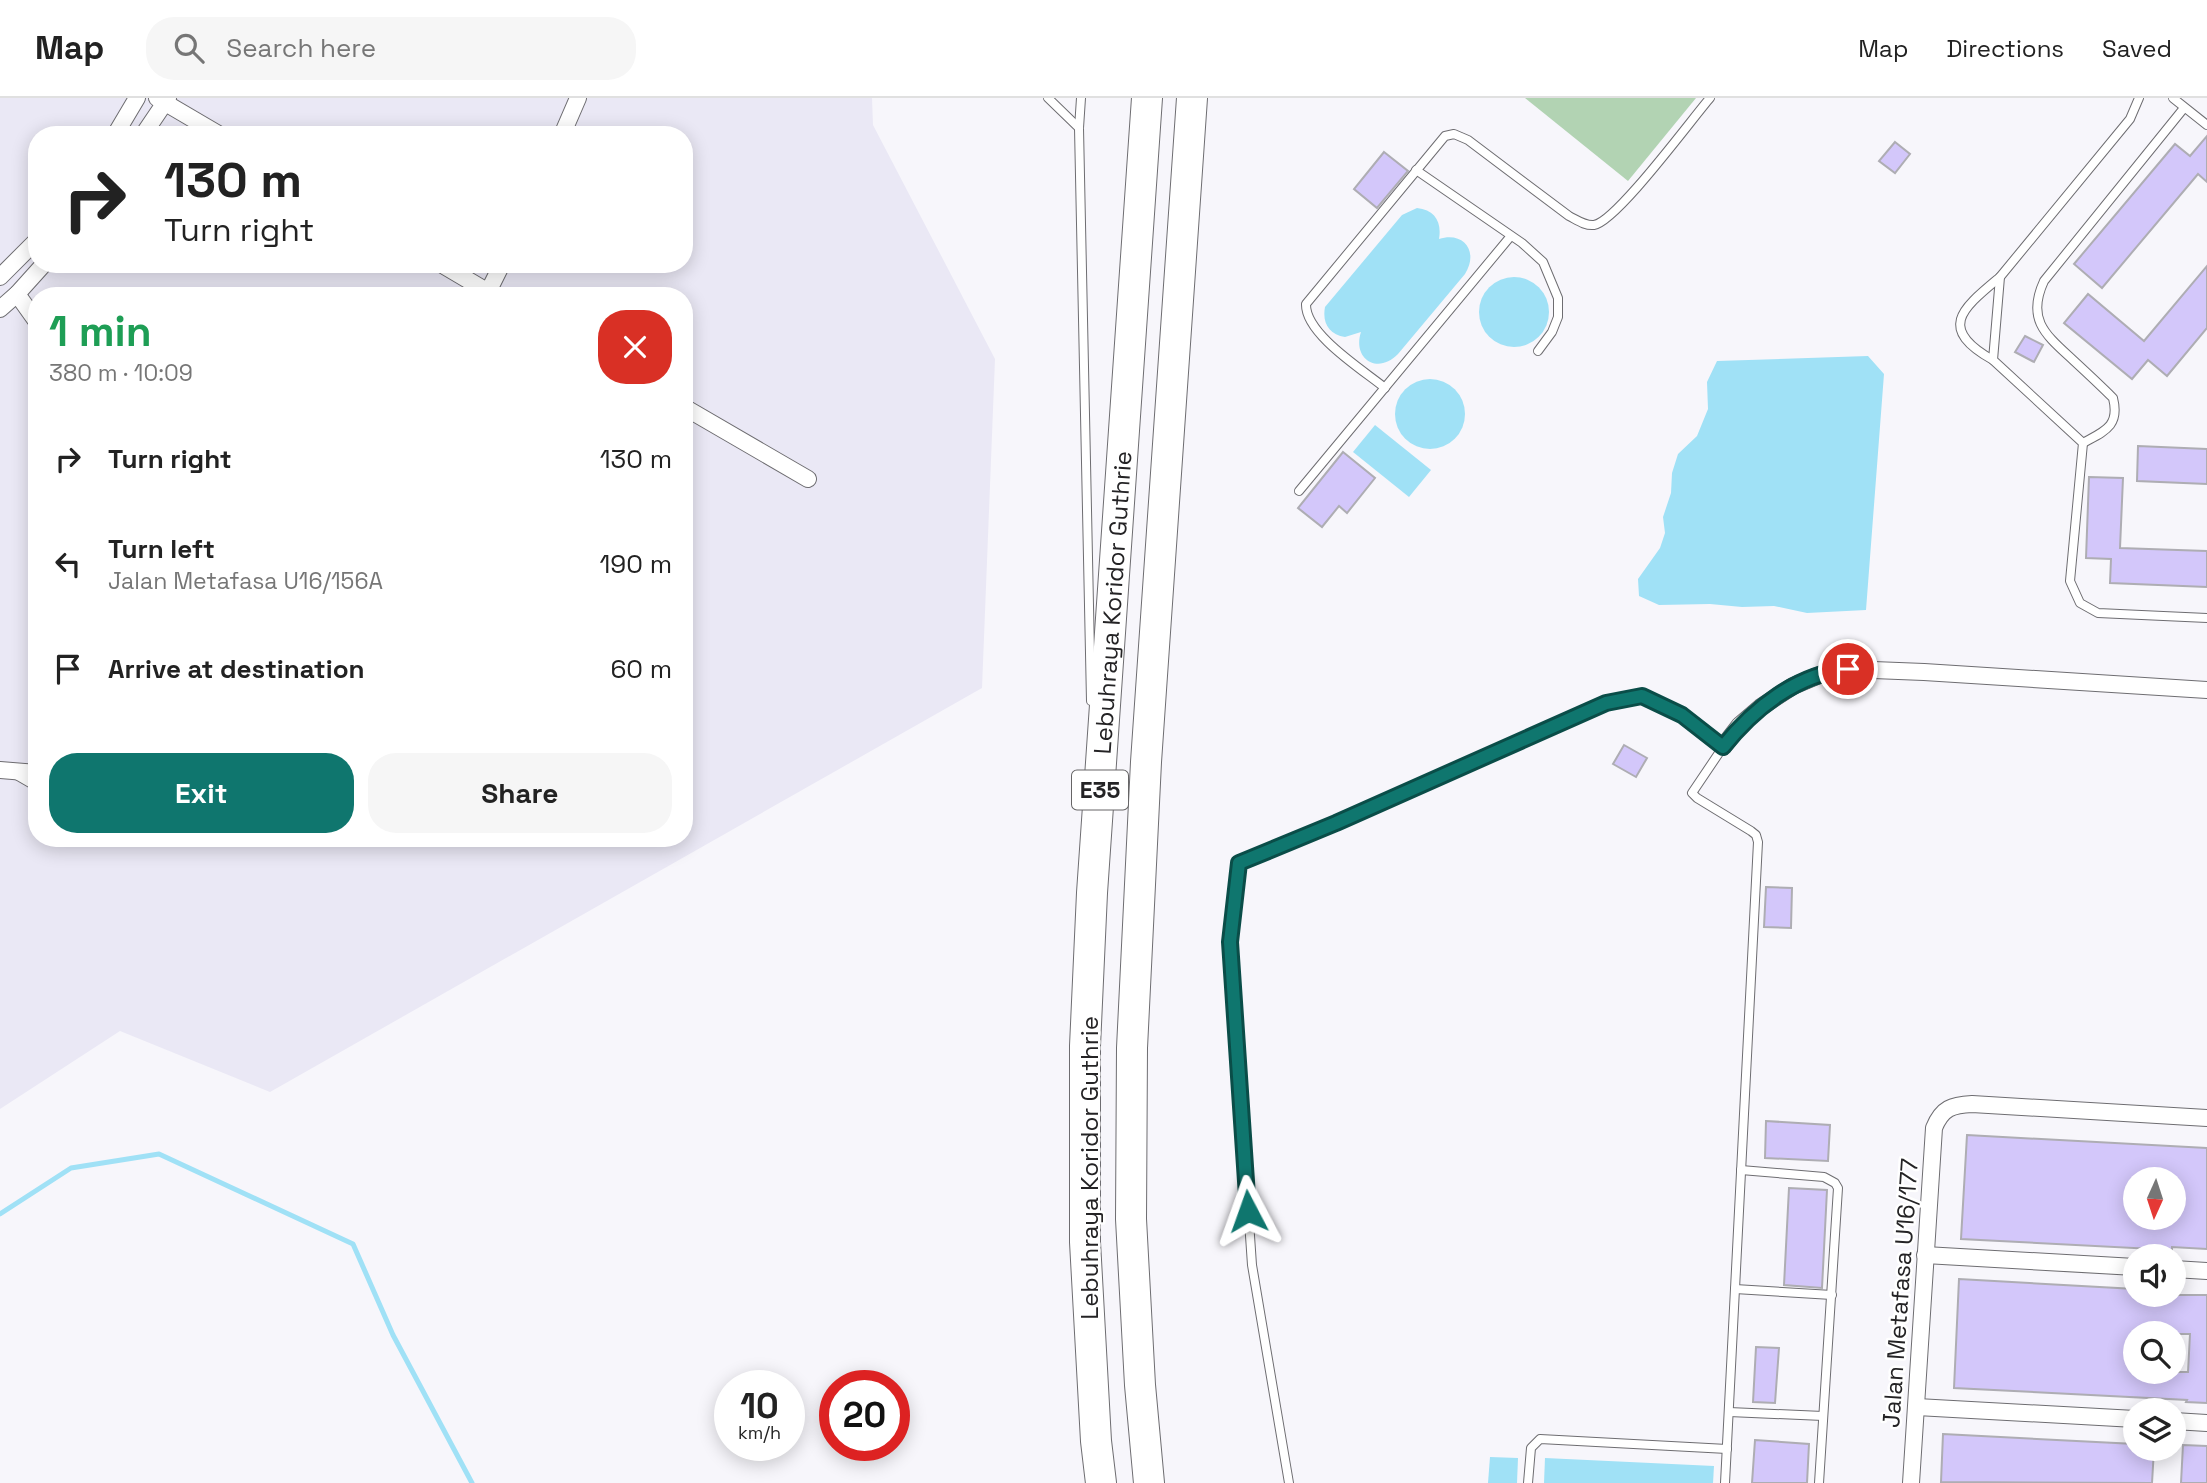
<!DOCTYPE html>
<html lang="en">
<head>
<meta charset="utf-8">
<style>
	:root { --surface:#fff; --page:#f6f6f6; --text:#222; --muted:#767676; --line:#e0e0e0; --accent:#0f766e }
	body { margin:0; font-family:"Space Grotesk",sans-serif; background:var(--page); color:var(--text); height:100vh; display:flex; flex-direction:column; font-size:26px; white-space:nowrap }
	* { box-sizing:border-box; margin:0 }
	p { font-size:23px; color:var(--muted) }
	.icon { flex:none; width:38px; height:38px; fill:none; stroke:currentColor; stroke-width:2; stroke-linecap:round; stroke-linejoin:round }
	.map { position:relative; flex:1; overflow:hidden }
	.details { position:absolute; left:28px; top:189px; width:665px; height:560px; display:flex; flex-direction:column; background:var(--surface); border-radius:28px; box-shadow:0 4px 18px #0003 }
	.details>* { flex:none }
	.banner { position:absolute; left:28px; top:28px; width:665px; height:147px; border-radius:28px; box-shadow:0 4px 18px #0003; background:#fff; color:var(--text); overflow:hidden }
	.needle { width:46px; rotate:183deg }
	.fabs { position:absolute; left:2123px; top:1069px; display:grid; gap:14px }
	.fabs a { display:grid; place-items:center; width:63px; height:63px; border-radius:50%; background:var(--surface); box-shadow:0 4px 18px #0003; font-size:35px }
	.speed { position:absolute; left:714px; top:1272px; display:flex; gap:14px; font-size:35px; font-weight:700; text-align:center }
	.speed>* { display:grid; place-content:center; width:91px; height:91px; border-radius:50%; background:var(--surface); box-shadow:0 4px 18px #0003; line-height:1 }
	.speed small { font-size:18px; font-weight:400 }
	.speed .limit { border:10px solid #d22; background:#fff; color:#111 }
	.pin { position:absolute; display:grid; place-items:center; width:60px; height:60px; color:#fff; margin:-30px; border:4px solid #fff; border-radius:50%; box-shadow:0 2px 7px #0007 }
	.me { position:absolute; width:77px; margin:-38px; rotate:356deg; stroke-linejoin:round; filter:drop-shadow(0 0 5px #0008) }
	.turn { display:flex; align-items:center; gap:24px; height:147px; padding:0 21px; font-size:32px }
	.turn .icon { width:91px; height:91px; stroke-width:2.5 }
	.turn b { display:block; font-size:49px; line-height:60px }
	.round { display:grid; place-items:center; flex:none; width:74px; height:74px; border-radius:28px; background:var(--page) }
	.summary { display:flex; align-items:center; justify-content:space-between; height:119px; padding:0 21px }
	h1 { font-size:42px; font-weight:700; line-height:52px; color:#1e9e55 }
	.button { display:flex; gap:14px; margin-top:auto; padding:14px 21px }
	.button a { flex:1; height:80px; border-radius:28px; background:var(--accent); color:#fff; font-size:28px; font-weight:700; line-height:80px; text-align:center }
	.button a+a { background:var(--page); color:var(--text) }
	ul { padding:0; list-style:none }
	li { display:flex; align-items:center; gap:21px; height:105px; padding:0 21px }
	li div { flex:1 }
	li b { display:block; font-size:26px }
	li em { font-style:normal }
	header { display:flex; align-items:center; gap:42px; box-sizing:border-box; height:98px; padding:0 35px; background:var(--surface); border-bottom:2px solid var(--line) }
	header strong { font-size:33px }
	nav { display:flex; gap:38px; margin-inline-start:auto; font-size:24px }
	.search { width:490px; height:63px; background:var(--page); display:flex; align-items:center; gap:18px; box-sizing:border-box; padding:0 24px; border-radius:28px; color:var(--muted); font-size:26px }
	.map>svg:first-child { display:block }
</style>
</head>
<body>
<header>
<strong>Map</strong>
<div class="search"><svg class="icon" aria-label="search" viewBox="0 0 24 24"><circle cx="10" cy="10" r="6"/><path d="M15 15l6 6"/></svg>Search here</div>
<nav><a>Map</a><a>Directions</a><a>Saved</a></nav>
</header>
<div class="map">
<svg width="2207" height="1385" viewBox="0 0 2207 1385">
	<rect width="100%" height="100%" fill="#f7f6fb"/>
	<path fill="#eae8f5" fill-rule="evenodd" d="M0 0H872L873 27 995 261 982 590 270 994 120 933 0 1011ZM37 37H684V166H37ZM37 198H684V740H37Z"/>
	<path fill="#b2d3b3" d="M1525 0H1696L1628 83Z"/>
	<g fill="#a0e1f6">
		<path d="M1417 110C1435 112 1442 124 1439 141 1464 133 1479 154 1465 176L1398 256C1378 277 1352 261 1361 234L1345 239C1329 236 1322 225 1325 209L1402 117Z"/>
		<circle cx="1514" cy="214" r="35"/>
		<path d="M1868 258 1884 276 1866 512 1807 515 1774 508 1742 509 1710 506 1659 507 1639 498 1638 481 1660 450 1665 435 1663 419 1671 395 1672 375 1678 356 1697 338 1708 311 1707 284 1717 263Z"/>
		<circle cx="1430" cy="316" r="35"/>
		<path d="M1375 327 1431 372 1409 399 1353 354Z"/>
		<path d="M1490 1359 1518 1360 1517 1385H1488Z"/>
		<path d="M1545 1360 1714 1368 1713 1385H1544Z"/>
	</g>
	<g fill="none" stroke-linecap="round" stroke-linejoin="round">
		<path stroke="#a0e1f6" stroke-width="5" d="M0 1116 71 1070 159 1056 353 1146 393 1237 472 1385"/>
	</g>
	<g fill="#d3c7fa" stroke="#aeadb3" stroke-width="2" fill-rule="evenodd">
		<path d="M2207 38V84L2198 76 2102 190 2074 166 2175 46 2190 58Z"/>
		<path d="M1895 44 1910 56 1895 75 1879 63Z"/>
		<path d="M1384 54 1408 73 1377 110 1354 91Z"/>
		<path d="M2207 168V230L2167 278 2148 262 2132 281 2064 225 2088 196 2144 243Z"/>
		<path d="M2025 238 2043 247 2034 264 2015 254Z"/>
		<path d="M2138 348 2207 351V386L2137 383Z"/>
		<path d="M1343 354 1375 380 1347 415 1339 408 1322 429 1298 410Z"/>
		<path d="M2089 379 2123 380 2120 450 2207 453V489L2110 485 2111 461 2086 460Z"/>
		<path d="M1624 647 1647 660 1636 679 1613 666Z"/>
		<path d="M1766 789 1792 790 1791 830 1764 829Z"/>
		<path d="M1766 1023 1830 1027 1828 1063 1765 1060Z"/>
		<path d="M1967 1037 2207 1050V1151L2172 1149V1152L1961 1141ZM2135 1082H2174V1120H2135Z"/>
		<path d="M1789 1090 1827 1092 1822 1190 1784 1187Z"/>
		<path d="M1959 1181 2135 1191V1197H2207V1305L2186 1304 2187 1302 1954 1290ZM2135 1236H2190L2188 1274H2135Z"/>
		<path d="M1756 1249 1779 1250 1775 1305 1753 1304Z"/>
		<path d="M1943 1336 2135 1346V1351H2154L2152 1385 1941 1384Z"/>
		<path d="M1755 1342 1809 1346 1807 1385H1752Z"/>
		<path d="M2183 1347 2207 1348V1385H2181Z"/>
	</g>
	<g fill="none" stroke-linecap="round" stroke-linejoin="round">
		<defs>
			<g id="service">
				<path d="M1048 0 1079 30"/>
				<path d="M1081 0 1079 30 1091 603"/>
				<path d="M2139 0 2130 21 2000 179 1993 262 2083 345 2070 483 2080 505 2098 515 2207 520"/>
				<path d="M2173 0 2207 27"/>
				<path d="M1416 72 1522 145 1543 164 1558 200V219L1552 234 1538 253"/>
				<path d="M1993 262C1936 230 1963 210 2000 179"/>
				<path d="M1385 290C1363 272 1305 236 1306 206L1445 38 1454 36 1468 42 1569 118C1577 122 1585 128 1594 127 1616 124 1691 22 1710 0"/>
				<path d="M2083 345C2105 333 2120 328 2113 300 2100 287 2086 274 2073 262 2046 237 2026 222 2044 183L2184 10"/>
				<path d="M1299 393 1510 139"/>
				<path d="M18 678 37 689"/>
				<path d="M1741 1072 1824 1079 1835 1085 1838 1090 1819 1385"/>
				<path d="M1735 1191 1832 1197"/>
				<path d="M1729 1314 1823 1318"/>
				<path d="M1289 1385 1252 1167 1230 844 1239 765 1336 725 1606 605 1642 598 1682 617 1723 649 1692 695 1697 700 1751 733 1756 737 1758 744 1725 1385"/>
				<path d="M1528 1385 1531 1350 1540 1341 1727 1351"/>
			</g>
			<g id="minor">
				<path d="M157 0 220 37"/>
				<path d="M115 37 137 0"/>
				<path d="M143 37 168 0"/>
				<path d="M562 37 578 0"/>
				<path d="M441 166 495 198"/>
				<path d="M0 179 37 142"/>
				<path d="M488 194 502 166"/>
				<path d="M17 196 37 224"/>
				<path d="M0 211 17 196 44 166"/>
				<path d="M684 309 808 381"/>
				<path d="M1723 649 1740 627 1761 609 1793 588 1829 573 1848 571 1924 574 2207 592"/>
				<path d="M0 672 37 675"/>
				<path d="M1925 1157 2135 1169"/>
				<path d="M2174 1171 2207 1173"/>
				<path d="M1917 1309 2135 1321"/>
				<path d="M2174 1323 2207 1325"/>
				<path d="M1911 1385 1934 1030C1942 1010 1952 1007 1972 1006L2207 1020"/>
			</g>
			<g id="motorway">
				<path id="s1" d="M1101 1385 1096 1343 1085 1144V948L1092 795 1147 0"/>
				<path d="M1149 1385 1140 1287 1131 1121 1132 950 1146 664 1192 0"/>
			</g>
		</defs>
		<use href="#service" stroke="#6e6d71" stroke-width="10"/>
		<use href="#minor" stroke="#6e6d71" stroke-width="18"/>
		<use href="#motorway" stroke="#6e6d71" stroke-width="32"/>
		<use href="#service" stroke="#fff" stroke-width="8"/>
		<use href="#minor" stroke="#fff" stroke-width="16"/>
		<use href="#motorway" stroke="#fff" stroke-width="30"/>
	</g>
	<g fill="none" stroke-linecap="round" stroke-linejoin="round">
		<defs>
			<path id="route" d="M1248 1113 1230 844 1239 765 1336 725 1606 605 1642 598 1682 617 1723 649C1754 610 1797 576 1848 571"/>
		</defs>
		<use href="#route" stroke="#0a4d48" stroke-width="18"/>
		<use href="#route" stroke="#0f766e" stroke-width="12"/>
	</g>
	<g text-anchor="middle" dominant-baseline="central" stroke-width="5" stroke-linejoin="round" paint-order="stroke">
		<rect fill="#fff" stroke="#666566" stroke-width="2" x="1072" y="672.5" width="56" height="39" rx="5"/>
		<g font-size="23" font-weight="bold" fill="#242325">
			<text x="1100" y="692">E35</text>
		</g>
		<g font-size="24" fill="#242325" stroke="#fff">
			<text stroke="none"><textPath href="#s1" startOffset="882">Lebuhraya Koridor Guthrie</textPath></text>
			<text transform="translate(1089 1070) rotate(-90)">Lebuhraya Koridor Guthrie</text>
			<text transform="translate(1900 1195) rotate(-86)">Jalan Metafasa U16/177</text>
		</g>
	</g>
</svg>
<div class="fabs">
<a><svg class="needle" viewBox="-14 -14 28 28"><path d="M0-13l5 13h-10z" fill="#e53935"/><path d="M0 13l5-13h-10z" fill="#767676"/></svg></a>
<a><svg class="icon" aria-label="sound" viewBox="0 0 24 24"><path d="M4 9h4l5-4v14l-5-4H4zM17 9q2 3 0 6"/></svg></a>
<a><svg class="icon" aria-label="search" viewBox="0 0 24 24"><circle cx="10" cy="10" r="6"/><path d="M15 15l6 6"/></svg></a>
<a><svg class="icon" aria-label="layers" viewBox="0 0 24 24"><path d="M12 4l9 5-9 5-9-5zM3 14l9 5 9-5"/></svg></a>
</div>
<div class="speed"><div>10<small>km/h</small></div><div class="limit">20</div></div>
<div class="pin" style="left:1848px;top:571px;background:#d93025"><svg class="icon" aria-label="arrive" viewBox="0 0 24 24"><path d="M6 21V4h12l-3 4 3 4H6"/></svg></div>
<svg class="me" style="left:1248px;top:1113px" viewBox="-20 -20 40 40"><path d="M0-17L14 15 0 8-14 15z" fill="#0f766e" stroke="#fff" stroke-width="4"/></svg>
<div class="banner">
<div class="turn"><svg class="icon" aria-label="right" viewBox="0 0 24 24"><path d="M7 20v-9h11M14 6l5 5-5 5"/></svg><div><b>130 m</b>Turn right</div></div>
</div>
<section class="details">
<div class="summary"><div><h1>1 min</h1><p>380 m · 10:09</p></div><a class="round" style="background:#d93025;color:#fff"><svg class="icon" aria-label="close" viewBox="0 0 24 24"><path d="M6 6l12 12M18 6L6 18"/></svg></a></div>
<ul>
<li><svg class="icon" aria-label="right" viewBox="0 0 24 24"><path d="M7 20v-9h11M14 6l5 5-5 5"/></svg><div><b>Turn right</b></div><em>130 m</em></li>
<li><svg class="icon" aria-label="left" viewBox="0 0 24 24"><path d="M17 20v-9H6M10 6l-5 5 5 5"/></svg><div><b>Turn left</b><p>Jalan Metafasa U16/156A</p></div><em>190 m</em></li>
<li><svg class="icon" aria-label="arrive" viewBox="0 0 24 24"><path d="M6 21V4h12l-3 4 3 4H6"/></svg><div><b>Arrive at destination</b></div><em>60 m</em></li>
</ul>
<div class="button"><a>Exit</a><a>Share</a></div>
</section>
</div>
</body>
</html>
